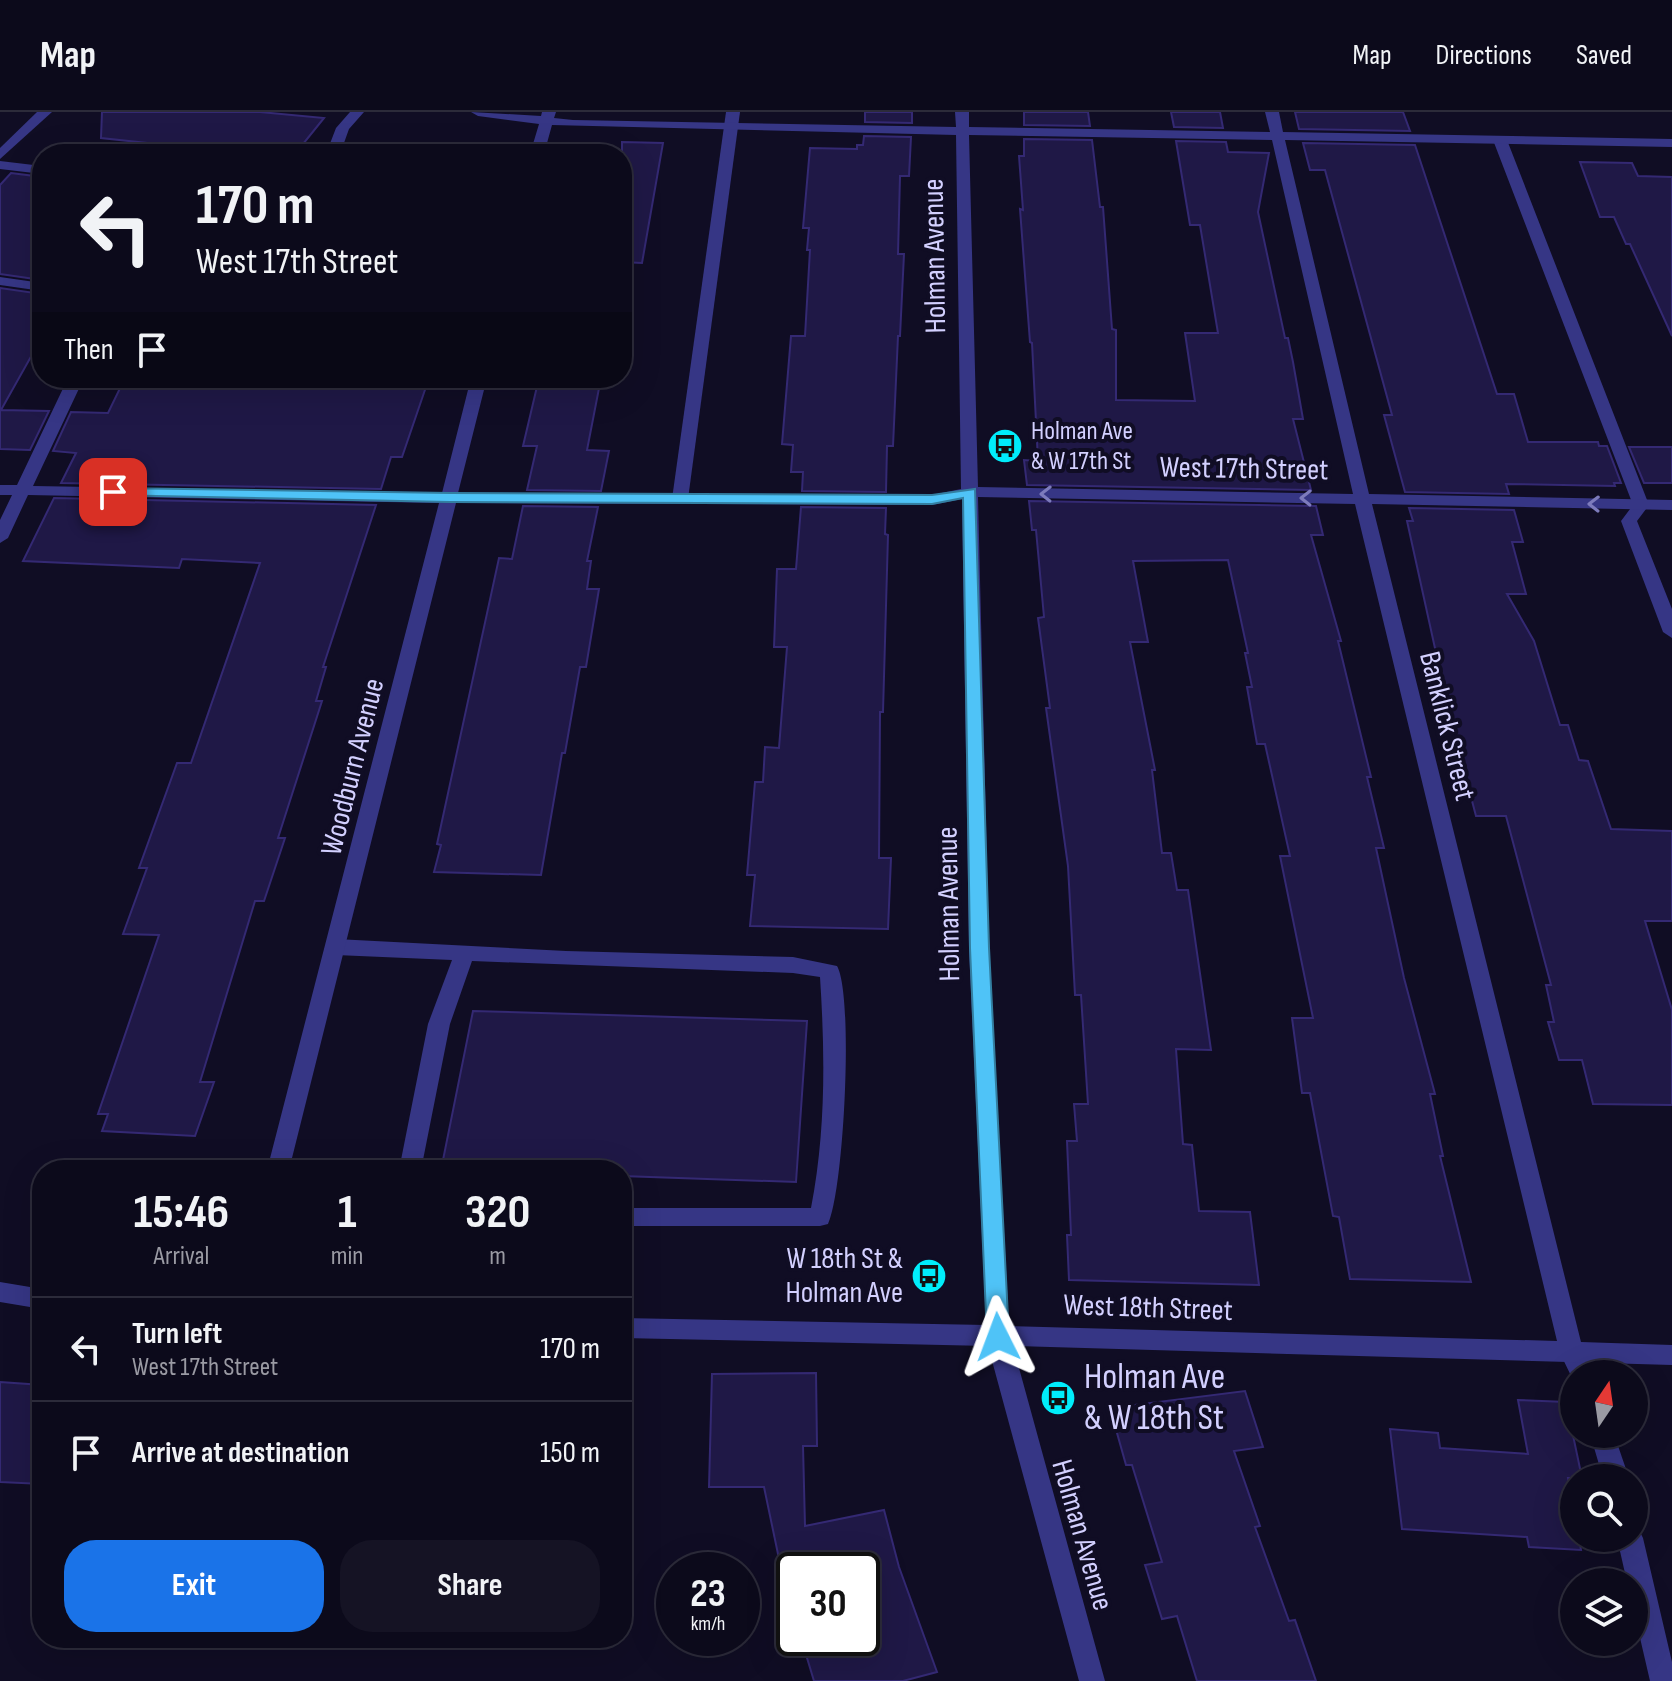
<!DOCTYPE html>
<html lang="en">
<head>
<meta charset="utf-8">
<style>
	:root { --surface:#0c0a1b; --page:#151324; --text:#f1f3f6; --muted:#9a9aa3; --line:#2c2b3a; --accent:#1a73e8 }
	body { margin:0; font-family:"Sofia Sans Condensed",sans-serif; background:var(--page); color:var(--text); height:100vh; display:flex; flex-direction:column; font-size:30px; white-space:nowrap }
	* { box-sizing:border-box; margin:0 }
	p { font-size:26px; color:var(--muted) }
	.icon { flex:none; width:44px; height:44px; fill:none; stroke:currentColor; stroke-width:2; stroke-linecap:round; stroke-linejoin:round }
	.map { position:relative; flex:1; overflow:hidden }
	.sheet { position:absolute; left:32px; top:1048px; width:600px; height:488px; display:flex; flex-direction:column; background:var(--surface); border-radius:32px; box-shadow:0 8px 32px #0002,0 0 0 2px var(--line) }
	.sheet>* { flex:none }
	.banner { position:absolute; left:32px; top:32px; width:600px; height:244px; border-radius:32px; box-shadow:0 8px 32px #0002,0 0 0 2px var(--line); background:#0c0a1b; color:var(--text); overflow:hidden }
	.needle { width:52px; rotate:13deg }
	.tools { position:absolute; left:1560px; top:1248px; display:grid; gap:16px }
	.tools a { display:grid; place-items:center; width:88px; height:88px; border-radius:50%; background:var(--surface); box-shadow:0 8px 32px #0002,0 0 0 2px var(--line); font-size:40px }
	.speed { position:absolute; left:656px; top:1440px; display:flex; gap:16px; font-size:40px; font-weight:700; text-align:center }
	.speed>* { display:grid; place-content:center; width:104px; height:104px; border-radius:50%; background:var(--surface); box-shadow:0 8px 32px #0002,0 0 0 2px var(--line); line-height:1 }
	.speed small { font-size:20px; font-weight:400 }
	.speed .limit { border:4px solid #111; border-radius:12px; background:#fff; color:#111 }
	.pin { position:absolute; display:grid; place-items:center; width:68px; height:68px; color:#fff; margin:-34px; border-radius:16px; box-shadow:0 4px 12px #0006 }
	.me { position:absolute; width:88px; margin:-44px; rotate:357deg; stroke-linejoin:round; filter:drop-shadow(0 0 6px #0008) }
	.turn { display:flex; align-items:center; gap:28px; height:168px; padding:0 32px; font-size:36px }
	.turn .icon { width:104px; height:104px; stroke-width:2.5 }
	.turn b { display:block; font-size:56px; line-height:68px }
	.then { display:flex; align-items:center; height:76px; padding:0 32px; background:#0003; gap:16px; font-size:30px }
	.eta { display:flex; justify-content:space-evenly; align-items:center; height:136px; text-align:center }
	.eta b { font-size:48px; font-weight:700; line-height:56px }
	.cta { display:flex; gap:16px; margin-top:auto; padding:16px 32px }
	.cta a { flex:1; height:92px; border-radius:32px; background:var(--accent); color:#fff; font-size:32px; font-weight:700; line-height:92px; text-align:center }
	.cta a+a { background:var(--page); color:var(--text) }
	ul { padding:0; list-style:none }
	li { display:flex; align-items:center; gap:24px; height:104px; padding:0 32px; border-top:2px solid var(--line) }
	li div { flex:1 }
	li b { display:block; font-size:30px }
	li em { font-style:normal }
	header { display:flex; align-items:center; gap:48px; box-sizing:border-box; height:112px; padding:0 40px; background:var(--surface); border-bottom:2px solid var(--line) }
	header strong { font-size:38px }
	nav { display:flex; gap:44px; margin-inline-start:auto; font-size:28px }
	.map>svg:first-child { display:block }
</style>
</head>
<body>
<header>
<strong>Map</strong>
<nav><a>Map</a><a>Directions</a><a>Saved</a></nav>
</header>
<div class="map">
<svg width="1672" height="1569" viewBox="0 0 1672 1569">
	<rect width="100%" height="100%" fill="#100d24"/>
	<g fill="#1f1846" stroke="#342973" stroke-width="2">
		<path d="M102 0H260L324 6 295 42H199L204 37 101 26Z"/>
		<path d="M865 0H912V11L865 10Z"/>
		<path d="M1024 0H1088L1090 14 1024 13Z"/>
		<path d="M1171 0H1220L1223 16 1174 15Z"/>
		<path d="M1295 0H1403L1410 19 1299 17Z"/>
		<path d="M864 24 911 25 909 64H900L898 142H904L900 224H898L893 334H887L886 380 802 379 803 360H791L793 333 782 332 791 224H805L810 138H807L809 116H803L810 36 857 37V33H863Z"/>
		<path d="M1024 27 1092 28 1100 95H1103L1112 217 1116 218V288L1195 289 1185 221H1218L1200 113H1190L1176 29 1226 30 1228 40 1269 41 1258 100 1285 226H1288L1293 250 1303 307H1293L1311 378 1027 373 1024 348 1038 349 1032 231 1030 230 1020 97 1023 98 1019 44H1024Z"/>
		<path d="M622 30 663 31 642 151 622 150Z"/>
		<path d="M1303 31 1415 33 1497 282H1514L1528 330H1598L1599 334H1607L1621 371H1614L1615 374 1506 372 1509 382 1405 380 1384 303H1392L1325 58H1310Z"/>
		<path d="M1580 50 1632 51 1638 64 1672 65V224L1630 132H1626L1614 105H1600Z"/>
		<path d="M11 61 42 65V168L0 162V73Z"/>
		<path d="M0 176 42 182V225L1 298 49 299 30 338 0 337Z"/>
		<path d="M125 266H429L402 345H391L381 377 61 371 76 341 53 339 71 300 108 301Z"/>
		<path d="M539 266H601L587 338 609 339 601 379 527 378 537 334H523Z"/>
		<path d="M1629 335H1672V371H1644Z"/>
		<path d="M54 386 376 393 323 555H326L316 589H322L278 726H285L264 789H255L200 970H214L195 1024 102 1019 108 1002H98L159 823 123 822 147 756H139L177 651H191L260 451 182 447 179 456 23 449Z"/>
		<path d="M1029 389 1316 394 1323 423H1311L1341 529H1338L1371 665H1367L1384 736H1376L1404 866 1435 982H1430L1443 1044H1440L1471 1170 1350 1167 1339 1105 1333 1104 1310 981H1302L1292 906H1313L1280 744H1290L1265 632H1257L1247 575H1252L1245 541H1248L1228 448 1133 449 1148 530H1130L1155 658H1152L1162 741H1171L1177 778H1188L1211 938 1176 937 1183 1032 1192 1033 1199 1099 1250 1100 1259 1173 1069 1168 1067 1123H1071L1067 1029H1077L1074 992H1088L1081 883H1075L1068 754 1046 596H1050L1038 506 1044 505 1036 418H1032Z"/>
		<path d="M523 394 598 395 587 449H591L587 477H599L586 555H580L565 641H562L541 763 434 760 441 733 437 732 499 446 512 447Z"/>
		<path d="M801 395 886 396 885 422 888 423 883 600H880L879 746H891L888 817 750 814 755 763H747L755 670H763L765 635 779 636 787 535H774L777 457H796Z"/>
		<path d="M1409 396 1514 398 1523 430H1512L1526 482H1507L1534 529 1560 613H1568L1579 648 1588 649 1611 717 1672 719V809H1645L1672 898V993L1593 992 1582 948H1559L1548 910H1554L1546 873H1551L1506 704H1476L1451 609 1407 409H1413Z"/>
		<path d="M473 899 807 909 796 1070 622 1064V1058H441Z"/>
		<path d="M816 1261 817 1334H803L805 1414 884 1398 899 1455 937 1560 903 1569H814L801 1526H862V1458H794L792 1509 764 1375H709L712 1262Z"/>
		<path d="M0 1270 42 1273V1372L0 1370Z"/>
		<path d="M1245 1279 1263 1335 1234 1339 1260 1414 1255 1415 1289 1509 1295 1508 1316 1569H1197L1177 1504 1162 1507 1145 1453 1162 1450 1132 1353H1126L1110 1296Z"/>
		<path d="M1518 1288 1566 1290 1582 1366H1568L1574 1399V1426H1579L1581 1438 1529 1435 1527 1425 1402 1417 1390 1317 1438 1321 1440 1336 1528 1342Z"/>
	</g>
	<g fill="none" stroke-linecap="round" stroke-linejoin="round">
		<g fill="#363685" fill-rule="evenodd">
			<path d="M350 0H364L349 17 340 42H326L336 16Z"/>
			<path d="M726 0H740L688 387 680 392 672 387Z"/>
			<path d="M1500 24 1507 28 1649 393 1637 409 1672 497V526L1663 520 1621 409 1633 393 1493 28Z"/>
			<path d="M0 49 42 54V62L0 57Z"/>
			<path d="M336 827 566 839 793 845 837 854C854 883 844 1079 828 1112L820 1114H622V1096H811C826 1019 825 942 820 865L793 861 472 849 450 912 421 1058H399L428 912 452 848 336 843 329 840 326 835 329 830Z"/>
			<path d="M1572 1231 1581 1234 1592 1262H1574V1270L1560 1241 1563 1234Z"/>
			<path d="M1590 1322H1614L1629 1366H1603Z"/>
			<path d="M1634 1416 1639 1418 1643 1426 1672 1550V1569H1650L1634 1500V1470H1627L1617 1426H1634Z"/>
		</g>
		<g fill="#363685" fill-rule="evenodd">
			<path d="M37 0H52L0 47V36Z"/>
			<path d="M471 0 541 4 542 0H556L554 6 573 8 956 15 955 0H969V15L1270 20 1265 0H1279L1283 20 1672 27V35L1285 28 1369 382 1672 388V398L1372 392 1581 1230 1672 1233V1253L1013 1234 1105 1569H1079L988 1234 622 1226V1206L986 1213 969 836 962 387 932 393 456 391 289 1058H267L439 391 28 383 8 426 0 431V408L12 383H0V373H17L68 266H84L33 374 442 381 471 266H487L458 381 932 383 961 377 956 23 552 13 544 42H530L539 12 478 4ZM969 23 1272 28 1353 382 978 375ZM978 385 1355 392 1557 1229 1009 1214 989 836Z"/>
			<path d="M0 165 42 171V179L0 173Z"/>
			<path d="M0 1170 42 1177V1197L0 1190Z"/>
		</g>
	</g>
	<defs><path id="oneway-chevron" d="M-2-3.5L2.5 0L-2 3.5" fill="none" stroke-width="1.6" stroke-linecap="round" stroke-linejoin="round" transform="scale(2)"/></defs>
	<g stroke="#7d7bbc">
		<use href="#oneway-chevron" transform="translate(1046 382) rotate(-179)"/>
		<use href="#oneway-chevron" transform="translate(1306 386) rotate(-179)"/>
		<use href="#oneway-chevron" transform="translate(1594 392) rotate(-179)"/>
	</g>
	<path fill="#4fc3f7" stroke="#337fa1" stroke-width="2" d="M113 376 450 381 932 383 975 377 989 836 1009 1225 1005 1232 998 1234 990 1232 987 1225 970 836 963 386 932 392 450 390 107 383 105 380Z"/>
	<defs>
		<symbol id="bus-disc" viewBox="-11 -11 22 22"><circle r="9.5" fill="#00edfb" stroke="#100d24"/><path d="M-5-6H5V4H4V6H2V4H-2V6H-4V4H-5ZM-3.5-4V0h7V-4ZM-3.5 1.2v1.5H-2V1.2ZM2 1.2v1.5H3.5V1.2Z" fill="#111"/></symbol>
	</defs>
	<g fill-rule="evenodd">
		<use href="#bus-disc" x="985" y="314" width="40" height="40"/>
		<use href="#bus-disc" x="909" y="1144" width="40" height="40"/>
		<use href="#bus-disc" x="1038" y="1266" width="40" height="40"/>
	</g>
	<g text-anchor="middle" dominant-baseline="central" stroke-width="8" stroke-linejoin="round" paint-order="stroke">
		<g font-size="26" fill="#d3d0ff" stroke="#100d24" text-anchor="start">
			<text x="1031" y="319">Holman Ave<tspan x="1031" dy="30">&amp; W 17th St</tspan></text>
		</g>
		<g font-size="30" fill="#d3d0ff" stroke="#100d24">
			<text transform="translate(935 144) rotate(-91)">Holman Avenue</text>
			<text transform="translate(1244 357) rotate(1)">West 17th Street</text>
			<text transform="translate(1447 614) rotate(76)">Banklick Street</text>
			<text transform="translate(353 655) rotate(-76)">Woodburn Avenue</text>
			<text transform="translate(949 792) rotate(-91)">Holman Avenue</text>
			<text transform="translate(1148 1196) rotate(2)">West 18th Street</text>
			<text transform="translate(1082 1423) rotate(74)">Holman Avenue</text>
		</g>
		<g font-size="30" fill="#d3d0ff" stroke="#100d24" text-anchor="end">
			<text x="903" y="1147">W 18th St &amp;<tspan x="903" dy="34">Holman Ave</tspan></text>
		</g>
		<g font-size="36" fill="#d3d0ff" stroke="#100d24" text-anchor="start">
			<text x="1084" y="1265">Holman Ave<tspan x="1084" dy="41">&amp; W 18th St</tspan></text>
		</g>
	</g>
</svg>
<div class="tools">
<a><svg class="needle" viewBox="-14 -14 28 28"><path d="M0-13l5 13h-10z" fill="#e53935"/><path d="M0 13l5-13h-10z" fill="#9a9aa3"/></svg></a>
<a><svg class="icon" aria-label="search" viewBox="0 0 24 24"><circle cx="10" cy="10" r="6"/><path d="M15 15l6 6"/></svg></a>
<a><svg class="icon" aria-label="layers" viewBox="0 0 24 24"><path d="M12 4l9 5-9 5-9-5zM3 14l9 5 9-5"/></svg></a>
</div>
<div class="speed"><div>23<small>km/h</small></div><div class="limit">30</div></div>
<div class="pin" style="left:113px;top:380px;background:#d93025"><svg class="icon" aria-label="arrive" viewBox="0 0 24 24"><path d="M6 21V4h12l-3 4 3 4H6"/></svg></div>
<svg class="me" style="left:998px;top:1225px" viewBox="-20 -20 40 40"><path d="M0-17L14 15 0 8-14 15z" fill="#4fc3f7" stroke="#fff" stroke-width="4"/></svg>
<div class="banner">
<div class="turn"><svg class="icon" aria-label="left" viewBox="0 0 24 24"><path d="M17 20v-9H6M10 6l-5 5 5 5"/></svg><div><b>170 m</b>West 17th Street</div></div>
<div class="then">Then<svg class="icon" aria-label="arrive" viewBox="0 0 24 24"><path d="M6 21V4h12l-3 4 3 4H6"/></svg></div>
</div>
<section class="sheet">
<div class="eta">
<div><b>15:46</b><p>Arrival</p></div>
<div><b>1</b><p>min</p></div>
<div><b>320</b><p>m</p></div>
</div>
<ul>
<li><svg class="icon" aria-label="left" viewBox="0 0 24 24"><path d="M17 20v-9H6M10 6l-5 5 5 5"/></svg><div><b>Turn left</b><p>West 17th Street</p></div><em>170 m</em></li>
<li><svg class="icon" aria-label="arrive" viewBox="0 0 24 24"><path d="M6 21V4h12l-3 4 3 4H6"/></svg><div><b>Arrive at destination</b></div><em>150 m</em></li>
</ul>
<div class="cta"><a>Exit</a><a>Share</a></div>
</section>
</div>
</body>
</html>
